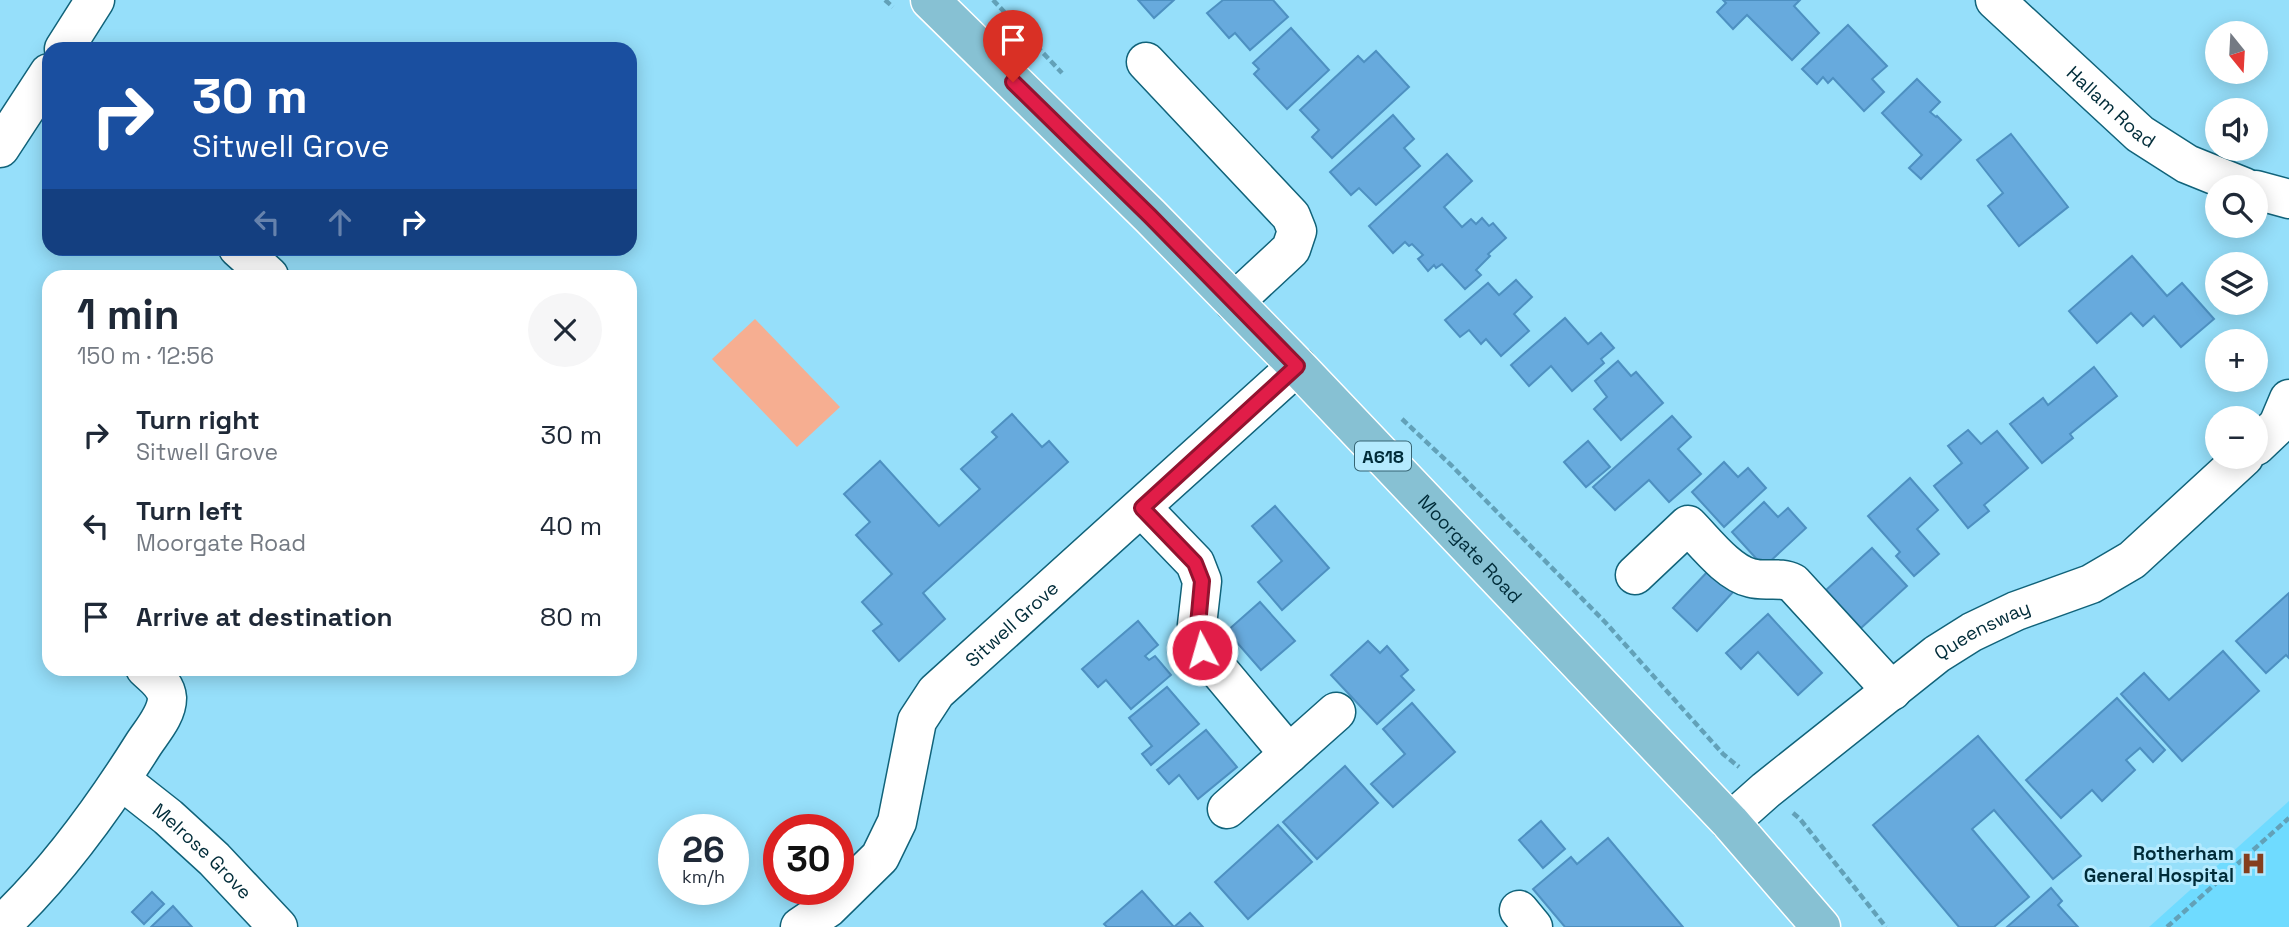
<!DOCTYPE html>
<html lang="en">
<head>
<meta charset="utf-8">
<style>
	:root { --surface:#fff; --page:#f6f6f7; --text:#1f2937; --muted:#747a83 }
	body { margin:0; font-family:"Space Grotesk",sans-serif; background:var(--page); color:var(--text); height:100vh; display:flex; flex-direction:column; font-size:26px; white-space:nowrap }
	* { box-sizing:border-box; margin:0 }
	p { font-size:23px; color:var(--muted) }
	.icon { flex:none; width:38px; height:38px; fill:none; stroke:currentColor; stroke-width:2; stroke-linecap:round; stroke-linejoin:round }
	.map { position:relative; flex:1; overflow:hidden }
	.panel { position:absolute; left:42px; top:270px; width:595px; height:406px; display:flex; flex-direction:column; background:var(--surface); border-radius:21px; box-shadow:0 4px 18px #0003 }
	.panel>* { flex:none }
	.hud { position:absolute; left:42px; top:42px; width:595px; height:214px; border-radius:21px; box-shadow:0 4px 18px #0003; background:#1a4fa0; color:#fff; overflow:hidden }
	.needle { width:46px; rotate:162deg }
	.buttons { position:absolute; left:2205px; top:21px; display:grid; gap:14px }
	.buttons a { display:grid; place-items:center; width:63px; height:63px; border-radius:50%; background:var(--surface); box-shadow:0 4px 18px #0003; font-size:35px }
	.speed { position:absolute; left:658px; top:814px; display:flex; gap:14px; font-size:35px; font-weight:700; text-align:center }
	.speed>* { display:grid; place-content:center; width:91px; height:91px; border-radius:50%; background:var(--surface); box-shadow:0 4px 18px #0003; line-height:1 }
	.speed small { font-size:18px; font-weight:400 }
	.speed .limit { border:10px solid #d22; background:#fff; color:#111 }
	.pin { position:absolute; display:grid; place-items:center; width:60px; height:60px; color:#fff; margin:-72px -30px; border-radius:50% 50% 50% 0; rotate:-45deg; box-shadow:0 0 7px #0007 }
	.pin .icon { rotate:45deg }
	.me { position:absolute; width:77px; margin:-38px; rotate:354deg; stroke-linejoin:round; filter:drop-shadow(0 0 5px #0008) }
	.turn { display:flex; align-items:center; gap:24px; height:147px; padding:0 35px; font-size:32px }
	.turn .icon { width:91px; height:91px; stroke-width:2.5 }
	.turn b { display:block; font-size:49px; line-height:60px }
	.lanes { display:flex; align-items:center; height:66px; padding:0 35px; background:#0003; justify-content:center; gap:35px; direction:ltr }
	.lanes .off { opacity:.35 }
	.round { display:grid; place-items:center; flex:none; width:74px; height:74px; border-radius:37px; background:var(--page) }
	.headline { display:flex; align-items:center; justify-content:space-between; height:119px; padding:0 35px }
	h1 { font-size:42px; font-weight:800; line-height:52px }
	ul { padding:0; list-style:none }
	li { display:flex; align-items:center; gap:21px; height:91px; padding:0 35px }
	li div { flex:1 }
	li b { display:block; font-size:26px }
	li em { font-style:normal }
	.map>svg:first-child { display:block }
</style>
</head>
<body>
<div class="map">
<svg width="2289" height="927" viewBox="0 0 2289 927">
	<rect width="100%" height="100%" fill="#96dffa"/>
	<path fill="#6fdbff" d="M2289 801V927H2149Z"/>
	<path fill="#f6ae91" d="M755 319 840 407 797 447 712 359Z"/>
	<g fill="#67aadd" stroke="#4d90c1" stroke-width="2">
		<path d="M1138 0H1174L1154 18Z"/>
		<path d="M1223 0H1273L1288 17 1250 50 1235 33 1229 38 1207 13Z"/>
		<path d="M1723 0H1800L1794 6 1819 33 1792 60 1747 15 1733 29 1717 12 1726 3Z"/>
		<path d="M1848 25 1887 66 1872 79 1884 92 1864 111 1833 78 1828 83 1823 77 1817 84 1802 69Z"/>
		<path d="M1291 28 1329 70 1287 109 1254 74 1259 69 1253 63Z"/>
		<path d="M1376 51 1409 87 1332 158 1312 137 1319 130 1300 110 1358 56 1364 62Z"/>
		<path d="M1917 79 1940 102 1930 112 1936 117 1937 116 1961 140 1921 179 1909 168 1922 155 1882 113Z"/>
		<path d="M1393 115 1414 139 1404 148 1420 166 1376 205 1359 188 1351 195 1330 172Z"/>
		<path d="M2011 134 2068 207 2019 246 1988 206 2003 193 1977 160Z"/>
		<path d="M1447 154 1472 181 1444 207 1462 227 1471 219 1476 224 1482 218 1489 226 1493 223 1506 238 1488 254 1490 256 1476 270 1481 275 1465 289 1442 264 1436 268 1434 265 1428 271 1418 259 1423 255 1412 244 1409 246 1405 242 1393 253 1369 226Z"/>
		<path d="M2132 256 2167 296 2182 283 2214 319 2181 347 2154 316 2143 326 2131 313 2097 343 2069 311Z"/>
		<path d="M1516 280 1532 297 1514 314 1529 331 1501 356 1486 339 1481 344 1469 330 1460 337 1445 320 1488 283 1499 295Z"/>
		<path d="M1565 318 1588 344 1601 333 1614 348 1601 359 1604 363 1572 391 1551 366 1529 386 1511 365Z"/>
		<path d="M1618 361 1631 376 1636 372 1663 403 1621 440 1594 409 1607 397 1595 381Z"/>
		<path d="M2094 367 2117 396 2070 434 2073 438 2042 463 2010 424 2043 398 2048 405Z"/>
		<path d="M1012 414 1042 447 1049 441 1068 462 923 593 945 619 899 661 873 631 882 624 862 602 892 574 856 535 870 522 844 494 880 461 939 526 980 489 961 469 997 437 992 432Z"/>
		<path d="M1672 416 1691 437 1678 449 1701 474 1669 502 1649 480 1615 510 1593 487Z"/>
		<path d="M1968 430 1981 444 1997 431 2028 468 1984 505 1989 511 1968 528 1934 486 1962 463 1948 446Z"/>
		<path d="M1588 441 1610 467 1586 487 1564 462Z"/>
		<path d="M1724 462 1738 477 1748 468 1766 488 1724 527 1692 492Z"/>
		<path d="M1910 478 1938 510 1917 529 1939 554 1914 576 1896 556 1900 552 1868 516Z"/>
		<path d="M1764 502 1778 517 1788 508 1806 528 1764 567 1732 532Z"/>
		<path d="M1275 506 1329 568 1282 610 1258 582 1282 561 1252 526Z"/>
		<path d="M1872 548 1907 586 1861 628 1826 590Z"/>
		<path d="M1710 569 1734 591 1697 631 1673 608Z"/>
		<path d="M2289 593V658L2286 655 2266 673 2236 641Z"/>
		<path d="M1260 602 1295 641 1261 670 1227 631Z"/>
		<path d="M1768 614 1822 673 1798 695 1758 652 1741 669 1726 653Z"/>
		<path d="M1138 621 1158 645 1145 656 1149 660 1155 656 1171 675 1131 709 1106 680 1098 687 1082 669Z"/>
		<path d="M1368 641 1380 653 1387 646 1408 670 1401 676 1414 690 1377 724 1331 675Z"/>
		<path d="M2223 651 2259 691 2182 761 2121 694 2144 673 2169 700Z"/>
		<path d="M1167 687 1199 724 1151 765 1142 754 1152 746 1129 718Z"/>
		<path d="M2117 698 2165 750 2153 762 2140 748 2126 760 2135 770 2102 801 2092 790 2061 818 2026 780Z"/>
		<path d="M1412 703 1455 752 1393 807 1371 784 1405 754 1383 729Z"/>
		<path d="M1206 730 1237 767 1198 799 1179 775 1169 784 1157 770Z"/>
		<path d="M1978 736 2081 856 2053 879 1994 810 1972 829 2029 897 1994 927H1959L1873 825Z"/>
		<path d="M1345 766 1378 803 1317 859 1283 822Z"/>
		<path d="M1541 821 1565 849 1543 868 1519 840Z"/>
		<path d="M1278 825 1312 862 1248 919 1215 882Z"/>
		<path d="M1608 838 1683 927H1565L1533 889 1571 857 1577 864Z"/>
		<path d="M2051 888 2062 901 2058 905 2078 927H2007Z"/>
		<path d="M1142 891 1174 927 1190 913 1203 927H1107L1104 924Z"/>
		<path d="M152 892 164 904 144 924 132 912Z"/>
		<path d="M173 906 192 927H151Z"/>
	</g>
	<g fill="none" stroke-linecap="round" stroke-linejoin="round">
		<defs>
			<g id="minor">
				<path id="s1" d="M1995 0 2140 134 2187 164 2244 187"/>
				<path d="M64 49 95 0"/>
				<path d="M1146 62 1291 216 1297 231 1291 249 1234 302"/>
				<path d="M0 148 49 73"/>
				<path d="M2256 190 2289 199"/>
				<path d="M238 248 269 276"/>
				<path d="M2256 446 2278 425 2289 399"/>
				<path d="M1142 508 1195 563 1202 581 1197 625 1202 650 1289 754"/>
				<path d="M1635 575 1688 525C1704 541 1728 573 1751 578 1766 582 1779 576 1793 583L1892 691"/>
				<path id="s2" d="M121 780 168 817 214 859 278 927"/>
				<path d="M1227 809 1336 712"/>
				<path id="s3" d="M1730 822 1766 790 1937 654 1972 632 2016 611 2091 584 2132 560 2244 457"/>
				<path d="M1519 910 1533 927"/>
				<path d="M0 926C54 876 104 807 143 745 152 731 167 715 167 698 166 684 154 677 145 668"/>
				<path id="s4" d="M800 927 828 908 880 857 897 822 917 721 936 692 1297 366"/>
			</g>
			<g id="major">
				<path id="s5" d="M930 0 1150 216 1297 366 1730 822 1821 927"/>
			</g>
		</defs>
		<use href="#minor" stroke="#11637a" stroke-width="41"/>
		<use href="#major" stroke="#fff" stroke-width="41"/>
		<g stroke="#62a1b8" stroke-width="4.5" stroke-dasharray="7 3.5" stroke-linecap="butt">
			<path d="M885 0 893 7"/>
			<path d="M993 0 1062 73"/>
			<path d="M1402 419 1452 466 1605 622 1723 754 1739 767"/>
			<path d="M1793 813 1800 819 1886 927"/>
			<path d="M2167 927 2289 818"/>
		</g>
		<use href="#minor" stroke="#fff" stroke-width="38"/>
		<use href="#major" stroke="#87c1d3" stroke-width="38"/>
	</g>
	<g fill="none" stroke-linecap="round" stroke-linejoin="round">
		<defs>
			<path id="route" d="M1013 82 1150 216 1297 366 1142 508 1195 563 1202 581 1198 625 1202 650"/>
		</defs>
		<use href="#route" stroke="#92132f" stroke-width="18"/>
		<use href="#route" stroke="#e11d48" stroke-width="12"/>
	</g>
	<defs>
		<symbol id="hospital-bare" viewBox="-9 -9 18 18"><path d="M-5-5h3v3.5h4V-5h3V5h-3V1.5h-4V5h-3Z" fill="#853e1e" stroke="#b4eafe" stroke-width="2.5" paint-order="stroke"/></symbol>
	</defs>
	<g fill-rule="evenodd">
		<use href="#hospital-bare" x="2236" y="846" width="35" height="35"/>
	</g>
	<g text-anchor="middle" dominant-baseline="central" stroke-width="6" stroke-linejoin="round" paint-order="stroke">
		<rect fill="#b4eafe" stroke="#366574" stroke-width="2" x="1355" y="441.5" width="56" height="29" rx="5"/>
		<g font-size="18" font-weight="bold" fill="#002c39">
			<text x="1383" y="456">A618</text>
		</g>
		<g font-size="19" fill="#002c39" stroke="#b4eafe">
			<text stroke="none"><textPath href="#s1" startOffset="158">Hallam Road</textPath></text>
			<text stroke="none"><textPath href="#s5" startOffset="770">Moorgate Road</textPath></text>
			<text stroke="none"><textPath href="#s4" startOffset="385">Sitwell Grove</textPath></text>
			<text stroke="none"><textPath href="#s3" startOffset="318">Queensway</textPath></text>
			<text stroke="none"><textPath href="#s2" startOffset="108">Melrose Grove</textPath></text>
		</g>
		<g font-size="19" font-weight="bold" fill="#002c39" stroke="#b4eafe" text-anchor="end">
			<text x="2234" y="853">Rotherham<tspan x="2234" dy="22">General Hospital</tspan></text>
		</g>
	</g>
</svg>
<div class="buttons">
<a><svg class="needle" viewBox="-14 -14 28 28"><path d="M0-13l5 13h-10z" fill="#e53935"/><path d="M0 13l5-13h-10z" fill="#747a83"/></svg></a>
<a><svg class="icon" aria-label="sound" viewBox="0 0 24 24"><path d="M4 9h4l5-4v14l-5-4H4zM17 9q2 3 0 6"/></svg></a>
<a><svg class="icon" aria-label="search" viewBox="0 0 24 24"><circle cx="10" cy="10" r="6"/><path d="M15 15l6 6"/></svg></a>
<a><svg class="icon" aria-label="layers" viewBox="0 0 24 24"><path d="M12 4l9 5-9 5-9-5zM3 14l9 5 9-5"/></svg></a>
<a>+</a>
<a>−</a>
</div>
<div class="speed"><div>26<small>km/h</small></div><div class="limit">30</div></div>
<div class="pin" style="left:1013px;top:82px;background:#d93025"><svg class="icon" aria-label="arrive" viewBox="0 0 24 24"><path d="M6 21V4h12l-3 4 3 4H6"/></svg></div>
<svg class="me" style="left:1202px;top:650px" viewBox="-20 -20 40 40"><circle r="17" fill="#e11d48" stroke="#fff" stroke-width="3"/><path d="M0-11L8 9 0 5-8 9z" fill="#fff"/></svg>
<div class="hud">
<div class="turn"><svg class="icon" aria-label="right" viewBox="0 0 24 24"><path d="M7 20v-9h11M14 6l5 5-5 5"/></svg><div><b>30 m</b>Sitwell Grove</div></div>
<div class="lanes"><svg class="icon off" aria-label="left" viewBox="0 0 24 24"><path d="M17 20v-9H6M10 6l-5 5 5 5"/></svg><svg class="icon off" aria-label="ahead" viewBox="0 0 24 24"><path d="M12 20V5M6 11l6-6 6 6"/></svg><svg class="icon" aria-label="right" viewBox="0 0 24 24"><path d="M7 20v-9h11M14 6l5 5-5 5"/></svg></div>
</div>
<section class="panel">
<div class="headline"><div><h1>1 min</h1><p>150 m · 12:56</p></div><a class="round"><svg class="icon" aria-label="close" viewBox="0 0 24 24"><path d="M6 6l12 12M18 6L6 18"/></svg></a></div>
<ul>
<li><svg class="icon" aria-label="right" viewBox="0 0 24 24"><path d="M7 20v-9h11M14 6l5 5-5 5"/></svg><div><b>Turn right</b><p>Sitwell Grove</p></div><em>30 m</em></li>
<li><svg class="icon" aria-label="left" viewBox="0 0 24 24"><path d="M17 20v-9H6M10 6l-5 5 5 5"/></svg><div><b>Turn left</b><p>Moorgate Road</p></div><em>40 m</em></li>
<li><svg class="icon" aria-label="arrive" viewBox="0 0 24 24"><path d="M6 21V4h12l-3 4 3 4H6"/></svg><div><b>Arrive at destination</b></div><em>80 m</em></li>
</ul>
</section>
</div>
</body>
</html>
